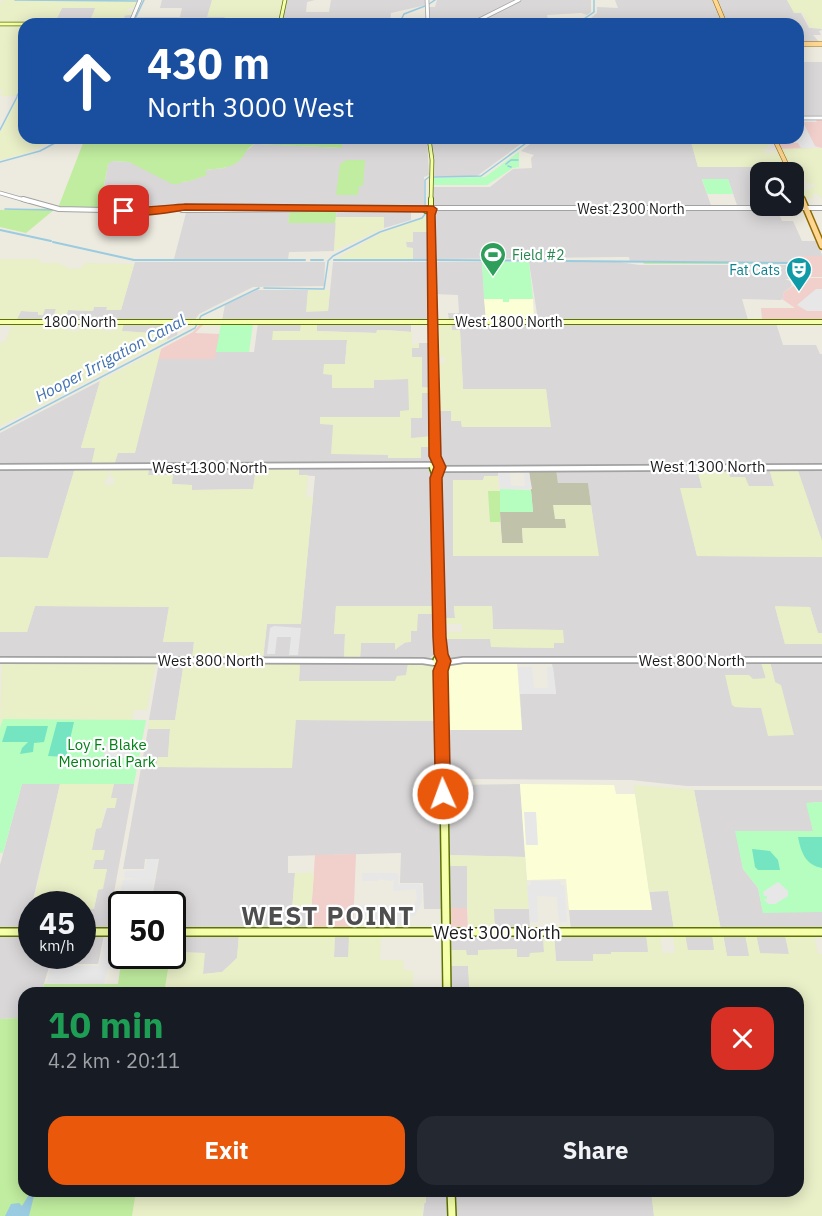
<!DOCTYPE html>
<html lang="en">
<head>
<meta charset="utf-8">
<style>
	:root { --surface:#171b24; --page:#242831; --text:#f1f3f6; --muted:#9ea1a6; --accent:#ea580c }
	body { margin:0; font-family:"IBM Plex Sans",sans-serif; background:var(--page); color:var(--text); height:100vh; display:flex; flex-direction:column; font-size:22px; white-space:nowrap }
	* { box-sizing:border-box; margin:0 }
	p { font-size:20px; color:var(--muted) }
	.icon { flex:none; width:33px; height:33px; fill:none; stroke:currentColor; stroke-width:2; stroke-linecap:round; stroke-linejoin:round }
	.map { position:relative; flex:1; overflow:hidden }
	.sheet { position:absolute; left:18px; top:987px; width:786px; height:210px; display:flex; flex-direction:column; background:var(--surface); border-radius:18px; box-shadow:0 3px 15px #0003 }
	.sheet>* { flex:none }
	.top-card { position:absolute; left:18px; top:18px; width:786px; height:126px; border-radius:18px; box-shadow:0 3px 15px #0003; background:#1a4fa0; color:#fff; overflow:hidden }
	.fabs { position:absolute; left:750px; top:162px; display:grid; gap:12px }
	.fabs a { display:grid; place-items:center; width:54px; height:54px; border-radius:12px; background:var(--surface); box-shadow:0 3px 15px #0003; font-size:30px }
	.speed { position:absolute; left:18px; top:891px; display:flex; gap:12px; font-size:30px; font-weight:700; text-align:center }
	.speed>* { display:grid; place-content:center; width:78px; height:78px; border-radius:50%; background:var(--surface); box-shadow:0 3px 15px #0003; line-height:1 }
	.speed small { font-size:15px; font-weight:400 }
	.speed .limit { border:3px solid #111; border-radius:9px; background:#fff; color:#111 }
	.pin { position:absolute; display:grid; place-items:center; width:51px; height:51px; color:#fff; margin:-26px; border-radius:12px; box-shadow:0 3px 9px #0006 }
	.me { position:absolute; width:66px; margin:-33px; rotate:358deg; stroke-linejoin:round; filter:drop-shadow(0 0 4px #0008) }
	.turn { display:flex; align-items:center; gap:21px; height:126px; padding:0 30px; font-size:27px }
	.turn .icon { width:78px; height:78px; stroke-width:2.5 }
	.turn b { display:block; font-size:42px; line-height:51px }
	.round { display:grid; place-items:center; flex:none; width:63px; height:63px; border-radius:18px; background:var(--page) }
	.summary { display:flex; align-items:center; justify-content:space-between; height:102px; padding:0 30px }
	h1 { font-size:36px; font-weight:700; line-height:45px; color:#1e9e55 }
	.cta { display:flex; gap:12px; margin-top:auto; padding:12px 30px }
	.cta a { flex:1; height:69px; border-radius:18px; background:var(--accent); color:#fff; font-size:24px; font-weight:700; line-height:69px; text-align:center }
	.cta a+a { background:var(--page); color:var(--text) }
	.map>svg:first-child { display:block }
</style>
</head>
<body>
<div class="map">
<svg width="822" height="1216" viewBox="0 0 822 1216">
	<rect width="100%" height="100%" fill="#edeadf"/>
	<g fill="#d9d7d7">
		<path d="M145 0H212L208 16H225L223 24H134L137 17H180L182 8H160L162 0Z"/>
		<path d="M287 0H315L307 2 306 12H329L331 0H426V5L391 13 390 24H282Z"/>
		<path d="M437 0H591V12L587 15 581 13 547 15 548 20H559L566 22V24H429V7H435Z"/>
		<path d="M615 0H714L724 24H584L597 13V7L618 8Z"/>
		<path d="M715 0H787L794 12 801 13 809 28H821L822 30 819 31 821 35H813L821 44H798V24H726Z"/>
		<path d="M62 8H96L91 18 132 15 129 24H54Z"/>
		<rect x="798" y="62" width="24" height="56"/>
		<path d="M342 138H427L429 175 424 177V208L188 206 140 210 107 208 103 192 108 164 111 161 129 162 181 182 190 181 206 175 205 170 225 168 255 144 341 148Z"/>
		<path d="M431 138H529L477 176H433Z"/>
		<path d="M538 138H690L698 167H758L760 173V206H793L795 208H738L728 179 702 180 712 208H432V187H490L513 169 532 168 531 158 534 155 521 151Z"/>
		<path d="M337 209H411V220L384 228V217H336Z"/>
		<path d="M432 209H777L782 221H793L802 241H818L822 256H800L802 262H630L629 257H618L434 259Z"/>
		<path d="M290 210 288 223H336L334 251 289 252 288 259H174L186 213 189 211Z"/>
		<path d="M413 232H430V259H413V248H406V242Z"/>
		<path d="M135 262H325L324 286 253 287 199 314 194 321H65L68 310 93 311 94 307H107V309L121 310Z"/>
		<path d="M333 262H430L431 321H222L225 305 257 290H308L307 311H328Z"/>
		<path d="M433 262H482L486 320H449L448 313H459L458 295 434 294Z"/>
		<path d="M529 262H619L639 265H798L801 271 797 275V278L785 279 790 281 792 286 783 293 784 297 781 300 742 299 748 320H538Z"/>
		<path d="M45 309H56L52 321H16L21 311 39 312Z"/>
		<path d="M124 323H179L177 335 167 340 168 334 121 331Z"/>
		<path d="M258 323H301V331L272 340H347L345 364H324L332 374 374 388V380L409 379V411L401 417 333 424 388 455V458H421V447H433V463L114 466 117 453 135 452 158 359H214L216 352H254Z"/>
		<path d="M317 323H411V332L385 330 377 333 316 331Z"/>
		<path d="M451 323H776L783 345H816L820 354H822V466L441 465 438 461 436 411H451L461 421 462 427H550L546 389H463L460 330H452Z"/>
		<path d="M419 343H432L433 388H422V357H412V348H419Z"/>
		<path d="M100 381 81 447 96 448 91 466H0V433Z"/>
		<path d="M422 393H433V436L411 439V418L422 417Z"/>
		<path d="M0 468H75L48 558 0 557Z"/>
		<path d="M149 468H256L253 489 192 490 191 485 171 484 173 475H148Z"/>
		<path d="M299 468H429L433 470 437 606H336L334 634H345L344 659H263L267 623H301L315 476 299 475Z"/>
		<path d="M498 468V476L484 477 453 556H598L588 483H558L556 469 697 468 702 488H681L697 556 822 557V633H818L810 607H775L785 644H822V658L451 659 442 652 441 639H491L492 647 554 648 553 643 564 642 562 630 493 629 492 606 454 607 455 618H441L438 472Z"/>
		<path d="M727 468H769L774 486H748L730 478Z"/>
		<path d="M797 468H822V541Z"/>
		<path d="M35 606 169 607 163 642H194L192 659H0V632H27Z"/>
		<path d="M417 614H437L438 652 428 659H360L361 643H395L396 649 406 642Z"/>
		<path d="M159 662H184L175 720H149Z"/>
		<path d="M300 662H408V669L406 675 395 681H299Z"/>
		<path d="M761 662 766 679H753L734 705 735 707 761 708 775 682 770 662H822V786H687L631 780 452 779 446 772 445 730H522L520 694H556L552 663Z"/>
		<path d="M295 720 439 721 440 769 424 784 440 792 443 909H424L423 883H400L401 853 288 856V873H295L292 910H311L310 929 173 930 172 904H151L159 859H145L144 869H123L148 729H170L168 757 157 767 291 768Z"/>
		<path d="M22 784H60L32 904 31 930 0 929V865Z"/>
		<path d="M114 784H134L107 930H83V909H94L98 889 107 870 93 869 95 860 104 850H91L96 828H101Z"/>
		<path d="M520 784 525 857 446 855 445 793 452 785Z"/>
		<path d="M694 790H822V802L807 803 813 831H736L743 869 758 888 763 912H822V930H721Z"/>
		<rect x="447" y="866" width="20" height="42"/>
		<path d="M668 890 674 930 571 931 569 910H651L649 892Z"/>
		<path d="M493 909H529L530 929 495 930Z"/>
		<path d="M335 933 349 934V957H334Z"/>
		<path d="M0 934H31L32 956H82L83 935H104L98 964H50L41 993H24V1008L20 1009 18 1018 0 1019Z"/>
		<path d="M173 934H239L237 958 222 972 203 974 204 953 173 952Z"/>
		<path d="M448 934H543L544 952 530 957H517L516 949 479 950 478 955H466L448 950Z"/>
		<path d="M554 934H646L649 952 612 954 594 961H556Z"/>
		<path d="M685 934H712L715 950H687Z"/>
		<path d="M723 934H745L750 956H727Z"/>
		<path d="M756 934 785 935 789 954H760Z"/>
		<path d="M449 966H468L470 987 625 988V993H449Z"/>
		<path d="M426 1191H449L450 1216H423Z"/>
		<path d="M455 1191H651L654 1216H455Z"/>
	</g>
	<g fill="#f1cfcb">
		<path d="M798 119H822V148L780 149 776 138H798Z"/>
		<path d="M799 256H822V277H807Z"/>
		<path d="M805 278H822V319H762L761 308H795L782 299 784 297 783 293Z"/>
		<path d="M201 323H205L195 333 220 334 215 359H158L161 349 193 332Z"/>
		<path d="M356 854 353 929H310L315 855Z"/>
		<path d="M447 908H467L468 930H448Z"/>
	</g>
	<g fill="#fcffd6">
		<path d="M484 299H533L534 320H486Z"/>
		<path d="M451 663H517L522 730H445L443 669Z"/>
		<path d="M520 784 614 785 616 794H635L652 910H569L566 879 527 880Z"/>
	</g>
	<path fill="#c1c2aa" d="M529 469H556L558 483H588L591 505H553L565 519 567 528H522L523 543H502L500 512H533Z"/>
	<g fill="#e9efc7">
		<path d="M3 0H128L138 1 136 8H128L127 11H134L132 15H125L124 19H91L95 8H62L54 24H24V80L16 96H0L3 90H0V5Z"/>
		<path d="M212 0H283L279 24H223L225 17H207Z"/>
		<path d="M787 0H822V29L811 28 803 14 808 13H794Z"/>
		<path d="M18 97H24V138H53L50 142 27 153 0 160V133Z"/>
		<path d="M690 138H764L770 149H763L765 153H780L784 162 777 163 779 167H786L788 172 760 173 758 167H698Z"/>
		<path d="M822 148V199L818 194H812L814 198H802L799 190H810L809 187H815L814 184 806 183 804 172H791L780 149Z"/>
		<path d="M336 217H384V228L334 251Z"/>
		<path d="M427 217 429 218 430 232H413V242H406L407 247 413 248V259H336L379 234Z"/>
		<path d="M0 259H40V263H61L60 266 65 265 69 269 82 268 84 263 134 264 121 310H106L107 307H94L93 311 68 310 65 321H52L56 309H45L43 315H38V312L21 311 16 321H0Z"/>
		<path d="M308 290H330L328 311 306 312Z"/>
		<path d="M13 323H69L67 331H79L82 323H104L102 331H113L116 323H124L122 331 168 334 167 340 0 426V344L6 340Z"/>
		<path d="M301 323H317V331L376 333 377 330H386L412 332V345L419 343V348H412V357H422V387L433 388V393H422V418H411V438L433 436V447H421V458H388V455L331 454 333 425 320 424V417H400V411L409 410 408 379 374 380V388H332V375L323 374 324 364H345L347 340H272L273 331H300Z"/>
		<path d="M434 323H451L452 330H460L463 389H546L551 427H462L461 421H451V411H436L435 364 445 363V357H435Z"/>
		<path d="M161 349 135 453H118L114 466H91L95 448H81L100 381Z"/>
		<path d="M75 468H111L104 485H113L115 478 110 477 112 468H149L148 475H173L172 484 192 485V490L253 489 256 468H299V475H308L306 497H313L301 624H267L263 659H192L194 642H163L169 607 35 606 27 632H0V557L48 558Z"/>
		<path d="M697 468H727L730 477H745L749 486H774L769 468H797L822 541V557L697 556 680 488H702Z"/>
		<path d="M484 476H498L499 491H488L490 522H500L502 543H523L522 528H566L565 519H555L553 505H591L599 556H453V480H484Z"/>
		<path d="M336 606H437V614H418L417 631H411V642L402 643 395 650V643H361L360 659H344L345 634H334Z"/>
		<path d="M454 606H492L493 629 563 630 564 643H554V648L491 647 490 639H441V632H462V624H441V618H455Z"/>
		<path d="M775 606 810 607 818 633H822V644H785Z"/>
		<path d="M2 662H156L147 710H134L132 720 3 719 0 728Z"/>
		<path d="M184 662H300L299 681H395L397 676 406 675 408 662H429L438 670 439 721 296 720 292 768 156 767 158 757H168L170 729H148L149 720H175Z"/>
		<path d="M761 662H770L775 682 781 685 794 735 768 736 761 708 735 707 732 705 725 675H749L753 679 766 678Z"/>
		<path d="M60 784H114L111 798H117L115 808H105L101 828 96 829 92 850H105L103 860H95L93 869H107L103 889 98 890 94 909H83L82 904H33Z"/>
		<path d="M634 785 694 790 721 930H674L668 891 649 892Z"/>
		<path d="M446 855 525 857 529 909H494L495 930H468L467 866H447Z"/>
		<path d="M295 873H314L311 910H292Z"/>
		<path d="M335 933 334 957H348L349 934H381L380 960H403L404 970 413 971V987L408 986V993H164L170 956H172L173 952 205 953 203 974 222 972 237 958 239 934Z"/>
		<path d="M543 934H554L556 961H593V954H611V952H648L646 934H660L662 953H675L673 934H685L688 950H714L712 934H723L727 956H749L745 934H756L760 953 789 954 785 935H814L818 954H822V1216H654L651 1191H798V993H625L624 988 469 987 468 966H449L448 950H466L467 955H478V950L517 949V957H529L530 953 544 952Z"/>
		<path d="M136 1191H426V1203H423V1216H132Z"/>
	</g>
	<g fill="#c0ed9f">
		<path d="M85 138H342V148L255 144C247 148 246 152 242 158 234 168 217 169 205 170L207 175 190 181 181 182 180 184H172L129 162 112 161 108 164 103 191 111 197 107 208 55 209 26 233 0 227V210L58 208Z"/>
		<path d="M347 160H365L363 186H359L358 195H336L340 164Z"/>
		<path d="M337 209 335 223H288L290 210Z"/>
		<path d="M643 262H792L793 264H644Z"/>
		<path d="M488 491H500V522H490Z"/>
		<path d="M122 956H147L146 962 169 963 164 993H41L44 984H118Z"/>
		<path d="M24 1008V1191H136L132 1216H0V1019L18 1018 20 1009Z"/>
	</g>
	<g fill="#b5fec0">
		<path d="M519 152V167L513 168 487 185H433V178L485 177Z"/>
		<path d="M702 179H728L733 194H707Z"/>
		<path d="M482 262H529L533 299H509V302H503V299H484Z"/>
		<path d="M221 324H253L249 352H216Z"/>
		<path d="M500 489 531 490 533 512H500Z"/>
		<path d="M3 719 146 720 134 784H22L3 853H0V728Z"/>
		<path d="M822 802V912L763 913 758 888 743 869 735 831H813L806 803Z"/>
	</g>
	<g fill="#75e5c1">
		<path d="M57 722H74L66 757 48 756Z"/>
		<path d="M7 726H48L44 742 34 743 33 752 20 754 22 748 28 742H2Z"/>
		<path d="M798 837H822V868C805 865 801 852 798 837Z"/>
		<path d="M752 849 770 851 778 860 780 870H758L755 867Z"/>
	</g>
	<g fill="#e7e7e7">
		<path d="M798 120H816L817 122H803L815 146 822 148H801L798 143H794L792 138H798Z"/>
		<path d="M816 289H822V311H807L797 305Z"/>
		<path d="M510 472 511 486H525L524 472H529L532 489H500L498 473Z"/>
		<path d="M274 626 301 628 298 655H289L291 637H277L275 654H267L270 628Z"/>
		<path d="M518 667H532L534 688H548L547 667H553L556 692 552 694H523L520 692Z"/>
		<path d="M106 743 132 744 129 758H103Z"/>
		<path d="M524 812H536L538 845H526Z"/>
		<path d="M147 859H158L150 904H122L121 928H114L123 880 143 879 124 878 125 871 145 870Z"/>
		<path d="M362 873H397L399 876 398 886 401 884H419L422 886V901L415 916H407L406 922 403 925H373V917L365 916 362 914 363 905 375 904V907L409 911 417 900 416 889 393 891 394 879 391 881 379 879 378 881H362Z"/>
		<path d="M531 881H560L561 885H564L567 922H559L557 897 537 896 538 922H530L527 885H531Z"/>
		<path d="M778 882 788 891V896L775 904H768L764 899H767V896H764L763 892Z"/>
		<path d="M105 936H113L110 958 123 959 121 969H107L104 984 47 983 51 966H99Z"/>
	</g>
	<path fill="#9acbe0" d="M30 1193 34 1196 29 1216H5L11 1204 19 1203 22 1206Z"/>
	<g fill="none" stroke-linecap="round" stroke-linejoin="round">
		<g stroke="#9acbe0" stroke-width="1.5">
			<path d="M429 4 435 0"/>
			<path d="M399 24 404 14 425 6"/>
			<path d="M123 138 132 141"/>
			<path d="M0 162 40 151 55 143 56 138"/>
			<path d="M506 164 511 160H518"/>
			<path d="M508 166 511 167"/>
			<path d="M425 206V180L429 177"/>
			<path d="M5 209 52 210"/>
			<path d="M103 211 122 213"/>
			<path d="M328 261 333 256 380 232 422 218 426 213"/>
			<path d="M264 288 324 289 328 262"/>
			<path d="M0 430 195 328 201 316 259 288"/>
		</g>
		<g stroke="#9acbe0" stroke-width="1.5">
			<path d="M15 0 137 1"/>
			<path d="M133 23 144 0"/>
			<path d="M581 24V21L594 12V0"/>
			<path d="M17 96 24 83"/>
			<path d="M0 130 17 97"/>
			<path d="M434 177 481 176 533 138"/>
		</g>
		<g stroke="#9acbe0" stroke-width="2">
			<path d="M0 230 51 241"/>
			<path d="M53 242 134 260H305"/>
			<path d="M311 260H323"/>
			<path d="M334 260H428"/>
			<path d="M435 260 797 263"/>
		</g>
		<defs>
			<g id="tertiary-far2">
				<path d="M427 0 428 24"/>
				<path d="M130 24 140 0"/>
				<path d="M471 24 519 0"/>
				<path d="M798 118H822"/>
				<path d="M0 193 28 201"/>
			</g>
			<g id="tertiary-far1">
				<path d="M23 199 59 209 149 211 182 208"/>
				<path d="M186 207 188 210H182V208Z"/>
				<path d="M432 208H822"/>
				<path d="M188 210 425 208"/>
			</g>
			<g id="tertiary">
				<path d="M0 467 432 465"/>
				<path d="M439 469 822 467"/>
				<path d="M0 660 423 661 436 663"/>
				<path d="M443 663 463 660H822"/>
			</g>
			<g id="secondary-far3">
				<path d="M0 24H71"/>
				<path d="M280 24 285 0"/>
				<path d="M429 138 432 160 431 201"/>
			</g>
			<g id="secondary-far2">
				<path d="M427 208H432V210L426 211Z"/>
				<path d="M431 208V199"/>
				<path d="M431 211 436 458"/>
				<path d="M0 322H822"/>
			</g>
			<g id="secondary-far1">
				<path d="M435 457 438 465"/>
				<circle cx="436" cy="467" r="3.5"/>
				<path d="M433 469 436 478 440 648 443 658"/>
				<circle cx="440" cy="661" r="4"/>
				<path d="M443 663 440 671 442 770 445 777"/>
				<circle cx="442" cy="781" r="5"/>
				<path d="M444 790 445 785"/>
			</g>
			<g id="secondary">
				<path d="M444 788 447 993"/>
				<path d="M0 932H32"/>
				<path d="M82 932H122"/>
				<path d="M172 932H822"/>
				<path d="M451 1191 452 1216"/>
			</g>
			<g id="primary-far1">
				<path d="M715 0 725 24"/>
				<path d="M798 44H822"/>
				<path d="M774 138 790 172"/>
				<path d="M794 181 802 201"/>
			</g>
			<path id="primary" d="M802 199 822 246"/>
		</defs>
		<use href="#tertiary-far2" stroke="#a2a2a2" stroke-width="4.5"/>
		<use href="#tertiary-far1" stroke="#a2a2a2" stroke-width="6"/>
		<use href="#tertiary" stroke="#a2a2a2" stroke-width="8"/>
		<use href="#secondary-far3" stroke="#5f7300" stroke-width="4.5"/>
		<use href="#secondary-far2" stroke="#5f7300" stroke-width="6"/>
		<use href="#secondary-far1" stroke="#5f7300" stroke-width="8"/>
		<use href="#secondary" stroke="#5f7300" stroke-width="10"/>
		<use href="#primary-far1" stroke="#916b00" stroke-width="5"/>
		<use href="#primary" stroke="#916b00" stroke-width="8"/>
		<use href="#tertiary-far2" stroke="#fff" stroke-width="3"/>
		<use href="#tertiary-far1" stroke="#fff" stroke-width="4"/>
		<use href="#tertiary" stroke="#fff" stroke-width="4.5"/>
		<use href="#secondary-far3" stroke="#f5ffac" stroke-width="3"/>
		<use href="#secondary-far2" stroke="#f5ffac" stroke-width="4"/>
		<use href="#secondary-far1" stroke="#f5ffac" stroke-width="5"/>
		<use href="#secondary" stroke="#f5ffac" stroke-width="7"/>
		<use href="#primary-far1" stroke="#ffd792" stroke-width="4"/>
		<use href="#primary" stroke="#ffd792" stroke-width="5"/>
	</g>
	<path fill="#ea580c" stroke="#983908" stroke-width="1.5" d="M185 204 433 206 437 209 435 215 441 456 446 467 442 478 446 637 448 654 451 661 448 671 450 770 455 781 449 799 443 801 438 799 435 794 440 781 435 770 433 671 437 661 434 654 433 637 430 478 434 467 429 456 427 212 185 210C169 212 132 220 119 211 124 208 174 205 185 204Z"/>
	<defs>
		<symbol id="stadium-pin" viewBox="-11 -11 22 30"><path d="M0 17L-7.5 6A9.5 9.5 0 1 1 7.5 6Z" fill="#2e9e5b" stroke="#fff"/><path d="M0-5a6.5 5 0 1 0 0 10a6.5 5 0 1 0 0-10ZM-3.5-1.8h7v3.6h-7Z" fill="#fff"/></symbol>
		<symbol id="theatre-pin" viewBox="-11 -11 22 30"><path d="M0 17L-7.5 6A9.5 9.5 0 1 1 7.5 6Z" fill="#0f9aa8" stroke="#fff"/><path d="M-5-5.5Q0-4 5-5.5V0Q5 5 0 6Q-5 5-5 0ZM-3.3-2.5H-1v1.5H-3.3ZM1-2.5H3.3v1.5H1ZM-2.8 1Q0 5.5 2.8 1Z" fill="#fff"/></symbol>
	</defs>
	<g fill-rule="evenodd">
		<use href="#stadium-pin" x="478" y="240" width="30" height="40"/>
		<use href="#theatre-pin" x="784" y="255" width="30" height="40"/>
	</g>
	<g text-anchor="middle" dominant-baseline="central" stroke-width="4.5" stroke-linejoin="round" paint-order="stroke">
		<g font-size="14" fill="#1b1b1b" stroke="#fff">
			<text x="631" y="209">West 2300 North</text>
			<text x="80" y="322">1800 North</text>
			<text x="509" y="322">West 1800 North</text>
		</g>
		<g font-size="14" fill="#27864d" stroke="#fff" text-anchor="start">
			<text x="512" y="255">Field #2</text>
		</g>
		<g font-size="14" fill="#0d838f" stroke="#fff" text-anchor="end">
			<text x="780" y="270">Fat Cats</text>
		</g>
		<g font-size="15" fill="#1b1b1b" stroke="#fff">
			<text x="708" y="466">West 1300 North</text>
			<text x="210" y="467">West 1300 North</text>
			<text x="211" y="660">West 800 North</text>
			<text x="692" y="660">West 800 North</text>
		</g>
		<g font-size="15" fill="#027f15" stroke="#fff">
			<text x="107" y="744">Loy F. Blake<tspan x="107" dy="17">Memorial Park</tspan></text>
		</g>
		<g font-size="16" font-style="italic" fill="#4171b1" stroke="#fff">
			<text transform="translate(110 358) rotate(-28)">Hooper Irrigation Canal</text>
		</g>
		<g font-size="18" fill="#1b1b1b" stroke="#fff">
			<text x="497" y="932">West 300 North</text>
		</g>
		<g font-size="26" font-weight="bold" letter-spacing="1.5" fill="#4e4e4e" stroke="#fff">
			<text x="328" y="915">WEST POINT</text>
		</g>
	</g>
</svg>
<div class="fabs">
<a><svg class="icon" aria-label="search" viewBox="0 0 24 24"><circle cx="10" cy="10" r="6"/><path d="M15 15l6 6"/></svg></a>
</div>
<div class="speed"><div>45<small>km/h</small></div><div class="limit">50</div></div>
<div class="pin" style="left:124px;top:211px;background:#d93025"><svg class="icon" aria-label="arrive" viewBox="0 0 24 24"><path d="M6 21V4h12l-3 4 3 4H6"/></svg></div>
<svg class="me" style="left:443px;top:794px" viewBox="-20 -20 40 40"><circle r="17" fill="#ea580c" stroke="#fff" stroke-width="3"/><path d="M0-11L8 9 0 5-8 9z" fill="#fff"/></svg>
<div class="top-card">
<div class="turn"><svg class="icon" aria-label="ahead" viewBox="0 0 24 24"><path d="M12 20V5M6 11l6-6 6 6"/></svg><div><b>430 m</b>North 3000 West</div></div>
</div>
<section class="sheet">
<div class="summary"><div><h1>10 min</h1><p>4.2 km · 20:11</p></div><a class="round" style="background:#d93025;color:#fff"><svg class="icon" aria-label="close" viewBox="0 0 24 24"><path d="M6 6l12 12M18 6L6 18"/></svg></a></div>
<div class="cta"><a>Exit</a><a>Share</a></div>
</section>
</div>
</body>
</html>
